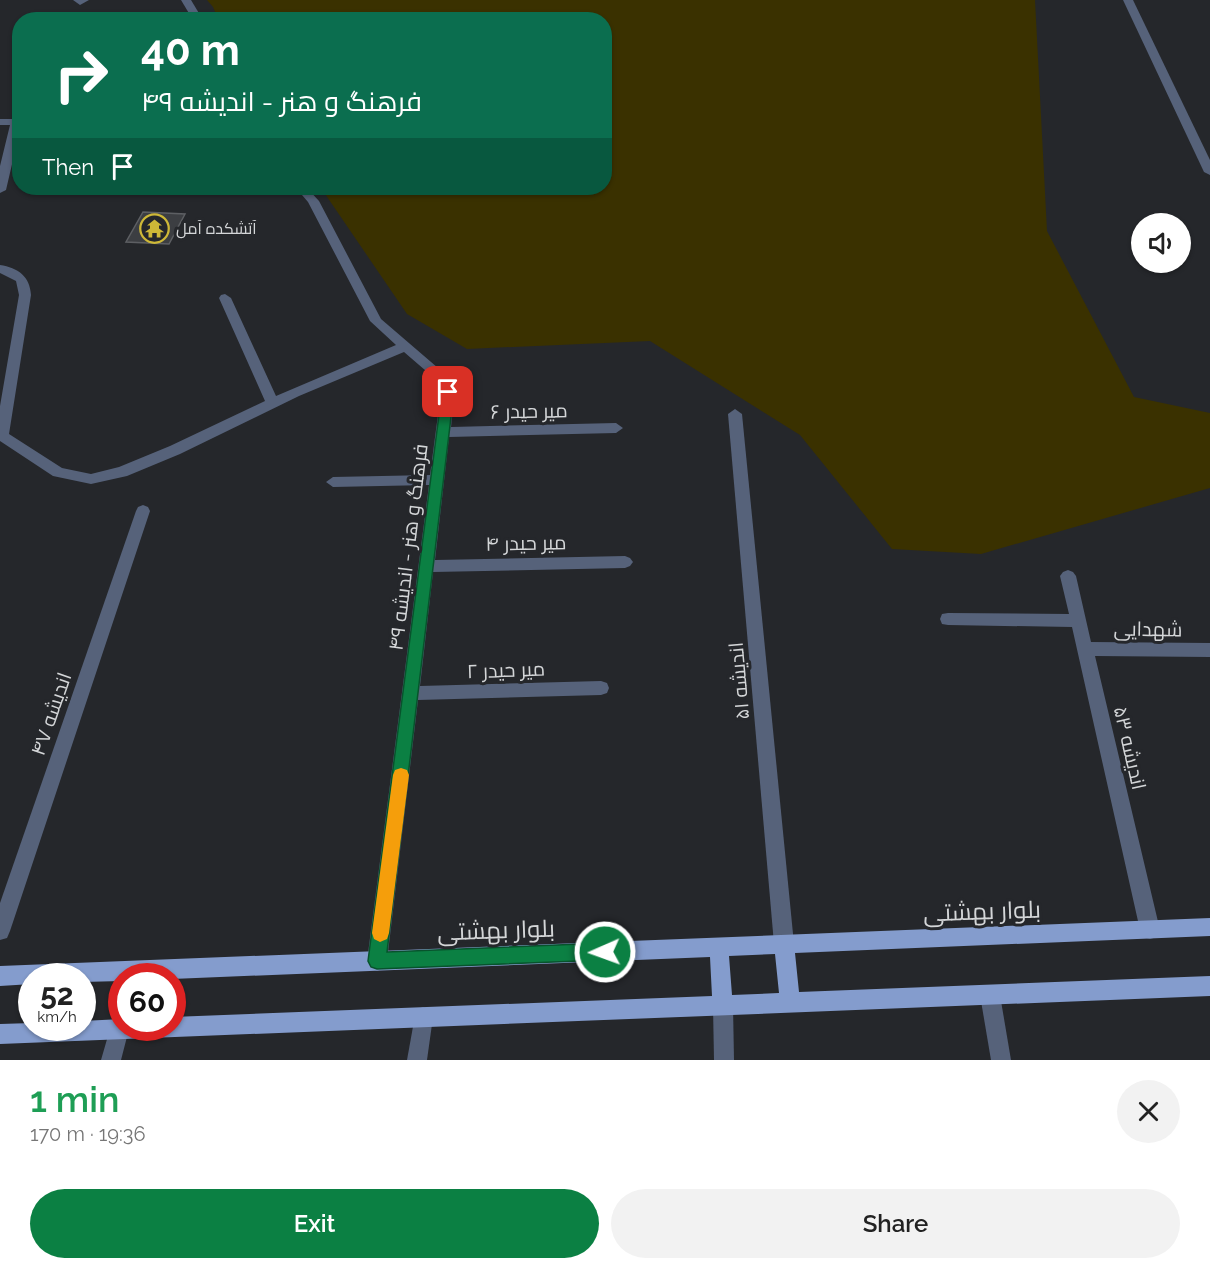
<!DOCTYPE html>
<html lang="en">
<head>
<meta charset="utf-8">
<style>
	:root { --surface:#fff; --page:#f2f2f2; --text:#222; --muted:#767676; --accent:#0b8043 }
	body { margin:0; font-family:Raleway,Cairo,sans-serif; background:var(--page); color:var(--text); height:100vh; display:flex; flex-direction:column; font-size:22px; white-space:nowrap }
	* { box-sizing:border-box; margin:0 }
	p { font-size:20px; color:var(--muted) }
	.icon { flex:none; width:33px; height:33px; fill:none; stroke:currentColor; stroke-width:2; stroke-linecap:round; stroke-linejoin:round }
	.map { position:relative; height:1060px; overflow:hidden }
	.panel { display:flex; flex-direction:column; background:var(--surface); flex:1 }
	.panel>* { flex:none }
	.hud { position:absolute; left:12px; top:12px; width:600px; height:183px; border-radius:24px; box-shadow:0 2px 4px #0004; background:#0b6e4f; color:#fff; overflow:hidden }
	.fabs { position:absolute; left:1131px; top:213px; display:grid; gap:12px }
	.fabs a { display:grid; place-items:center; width:60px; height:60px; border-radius:50%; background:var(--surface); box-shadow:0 2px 4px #0004; font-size:30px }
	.speed { position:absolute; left:18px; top:963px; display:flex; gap:12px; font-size:30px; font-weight:700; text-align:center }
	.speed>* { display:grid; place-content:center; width:78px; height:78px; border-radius:50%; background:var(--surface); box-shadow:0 2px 4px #0004; line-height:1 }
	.speed small { font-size:15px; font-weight:400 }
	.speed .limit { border:9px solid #d22; background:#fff; color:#111 }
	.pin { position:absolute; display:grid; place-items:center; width:51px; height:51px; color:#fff; margin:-26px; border-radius:12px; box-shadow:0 3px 9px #0006 }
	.me { position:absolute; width:66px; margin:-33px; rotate:268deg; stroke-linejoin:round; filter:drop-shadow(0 0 4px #0008) }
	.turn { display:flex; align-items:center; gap:21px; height:126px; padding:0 30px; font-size:27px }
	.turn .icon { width:78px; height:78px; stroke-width:2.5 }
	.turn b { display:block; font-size:42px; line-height:51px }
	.then { display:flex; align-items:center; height:57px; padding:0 30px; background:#0003; gap:12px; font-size:22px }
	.round { display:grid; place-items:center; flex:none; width:63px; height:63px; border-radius:32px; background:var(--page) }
	.summary { display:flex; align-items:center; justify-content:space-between; height:102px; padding:0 30px }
	h1 { font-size:36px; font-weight:600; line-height:45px; color:#1e9e55 }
	.primary-button { display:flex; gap:12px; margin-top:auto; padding:12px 30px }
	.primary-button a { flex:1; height:69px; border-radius:36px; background:var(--accent); color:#fff; font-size:24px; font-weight:600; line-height:69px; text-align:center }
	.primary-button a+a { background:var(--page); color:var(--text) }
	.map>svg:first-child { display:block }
</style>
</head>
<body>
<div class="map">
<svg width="1210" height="1060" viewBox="0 0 1210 1060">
	<rect width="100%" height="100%" fill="#25272b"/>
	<path fill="#3a3100" d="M207 0H1035L1047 231 1134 397 1210 413V488L981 554 892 549 800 435 650 341 467 349 407 314 321 188H604V20L218 19 213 7Z"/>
	<path fill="#3c3e42" stroke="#5d5f63" stroke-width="1.5" d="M143 212 185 214 169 244 126 242Z"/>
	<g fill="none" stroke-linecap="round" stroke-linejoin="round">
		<g fill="#56627a" fill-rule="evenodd">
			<path d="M73 0H89L80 5Z"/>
			<path d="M181 0H191L203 20H193Z"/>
			<path d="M1123 0H1133L1210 160V175L1204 172Z"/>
			<path d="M36 13 39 14 42 20H32L31 16Z"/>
			<path d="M0 119H20V130L6 190 0 193V166L10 125H0Z"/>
			<path d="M296 188H307L319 201 381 319 445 374 455 392 451 427 616 423 623 428 616 433 449 437 435 560 625 556 630 558 633 562 630 566 625 568 433 572 420 686 601 681 607 683 609 688 607 693 601 695 418 700 387 961 384 968 377 971 370 968 367 961 429 485 333 487 326 482 333 477 430 475 441 392 433 377 404 352 299 396 180 454 127 476 91 484 53 476 0 441V406L19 295 16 281 0 273V265C18 268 30 276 31 295L9 434 62 468 91 474 119 467 170 446 265 401 219 298 221 295 225 294 231 298 276 396 396 345 370 321 308 202Z"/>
			<path d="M735 409 742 414 794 944 791 951 784 953 777 951 774 944 728 414Z"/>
			<path d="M143 505 148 507 150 511 10 931 7 938 0 940V903L136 511 138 507Z"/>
			<path d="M1068 570 1073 572 1076 576 1091 642 1210 643V657L1095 656 1160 930 1157 937 1150 939 1143 937 1140 930 1072 627 948 625 942 624 940 619 942 614 948 613 1069 614 1060 576 1063 572Z"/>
			<path d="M990 985 997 988 1000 995 1011 1060H991L980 995 983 988Z"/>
			<path d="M723 996 730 999 733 1006 734 1060H714L713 1006 716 999Z"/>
			<path d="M423 1007 430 1010 433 1017 427 1060H407L416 1010Z"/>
			<path d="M119 1019 122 1020V1028L129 1029 121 1060H101L112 1022Z"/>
		</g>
		<path fill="#849ccd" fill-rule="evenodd" d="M1210 918V936L795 953 799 992 1210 976V996L0 1044V1024L32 1023V1028H82V1021L122 1019V1028H172V1017L712 996 710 957 172 979V976H122V981L82 982V976H32V984L0 986V966ZM775 954 779 993 732 995 729 956Z"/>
	</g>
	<path fill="#0b8043" stroke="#07532c" stroke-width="1.5" d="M448 388 454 392 387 952 605 943 611 946 614 952 611 958 605 960 377 969 371 967 368 961 442 392Z"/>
	<path fill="#f59e0b" d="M401 768 407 770 409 775 389 933 387 939 380 942 374 939 372 933 393 775 395 770Z"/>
	<defs>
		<symbol id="temple-ring" viewBox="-11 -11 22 22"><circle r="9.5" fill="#25272b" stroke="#ceb837" stroke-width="1.5"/><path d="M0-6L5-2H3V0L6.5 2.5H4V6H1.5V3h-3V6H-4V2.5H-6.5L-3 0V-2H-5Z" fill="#ceb837"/></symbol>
	</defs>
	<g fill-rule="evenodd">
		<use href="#temple-ring" x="138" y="212" width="33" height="33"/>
	</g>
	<g text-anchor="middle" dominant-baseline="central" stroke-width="6" stroke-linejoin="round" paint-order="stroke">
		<g font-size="16" fill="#d4d6d8" stroke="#25272b" text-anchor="start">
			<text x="176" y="228">آتشکده آمل</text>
		</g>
		<g font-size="20" fill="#d4d6d8" stroke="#25272b">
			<text transform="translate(529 411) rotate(-1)">میر حیدر ۶</text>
			<text transform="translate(526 543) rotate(-1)">میر حیدر ۴</text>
			<text transform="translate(408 547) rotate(-83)">فرهنگ و هنر - اندیشه ۴۹</text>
			<text transform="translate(1148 629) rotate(1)">شهدایی</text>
			<text transform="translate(506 670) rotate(-2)">میر حیدر ۲</text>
			<text transform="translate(739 681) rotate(-95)">اندیشه ۵۱</text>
			<text transform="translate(51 714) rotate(-71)">اندیشه ۴۷</text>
			<text transform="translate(1130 748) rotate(77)">اندیشه ۵۳</text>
		</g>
		<g font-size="24" fill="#d4d6d8" stroke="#25272b">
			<text transform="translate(982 911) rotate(-2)">بلوار بهشتی</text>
			<text transform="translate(496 930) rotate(-2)">بلوار بهشتی</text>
		</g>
	</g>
</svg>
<div class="fabs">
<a><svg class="icon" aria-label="sound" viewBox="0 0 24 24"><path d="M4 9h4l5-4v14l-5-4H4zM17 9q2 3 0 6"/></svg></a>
</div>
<div class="speed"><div>52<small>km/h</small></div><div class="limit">60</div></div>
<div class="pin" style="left:448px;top:392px;background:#d93025"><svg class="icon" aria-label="arrive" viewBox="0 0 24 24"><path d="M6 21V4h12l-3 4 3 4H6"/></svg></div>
<svg class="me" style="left:605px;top:952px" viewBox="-20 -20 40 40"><circle r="17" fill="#0b8043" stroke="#fff" stroke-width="3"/><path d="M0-11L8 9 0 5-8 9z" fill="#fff"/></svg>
<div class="hud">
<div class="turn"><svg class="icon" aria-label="right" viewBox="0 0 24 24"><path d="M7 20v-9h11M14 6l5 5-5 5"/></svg><div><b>40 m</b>فرهنگ و هنر - اندیشه ۴۹</div></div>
<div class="then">Then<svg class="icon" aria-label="arrive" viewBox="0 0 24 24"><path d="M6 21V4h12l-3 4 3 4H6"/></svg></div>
</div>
</div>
<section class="panel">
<div class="summary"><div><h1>1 min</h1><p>170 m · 19:36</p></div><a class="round"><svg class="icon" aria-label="close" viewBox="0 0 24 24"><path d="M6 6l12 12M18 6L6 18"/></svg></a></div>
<div class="primary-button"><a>Exit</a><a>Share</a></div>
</section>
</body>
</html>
